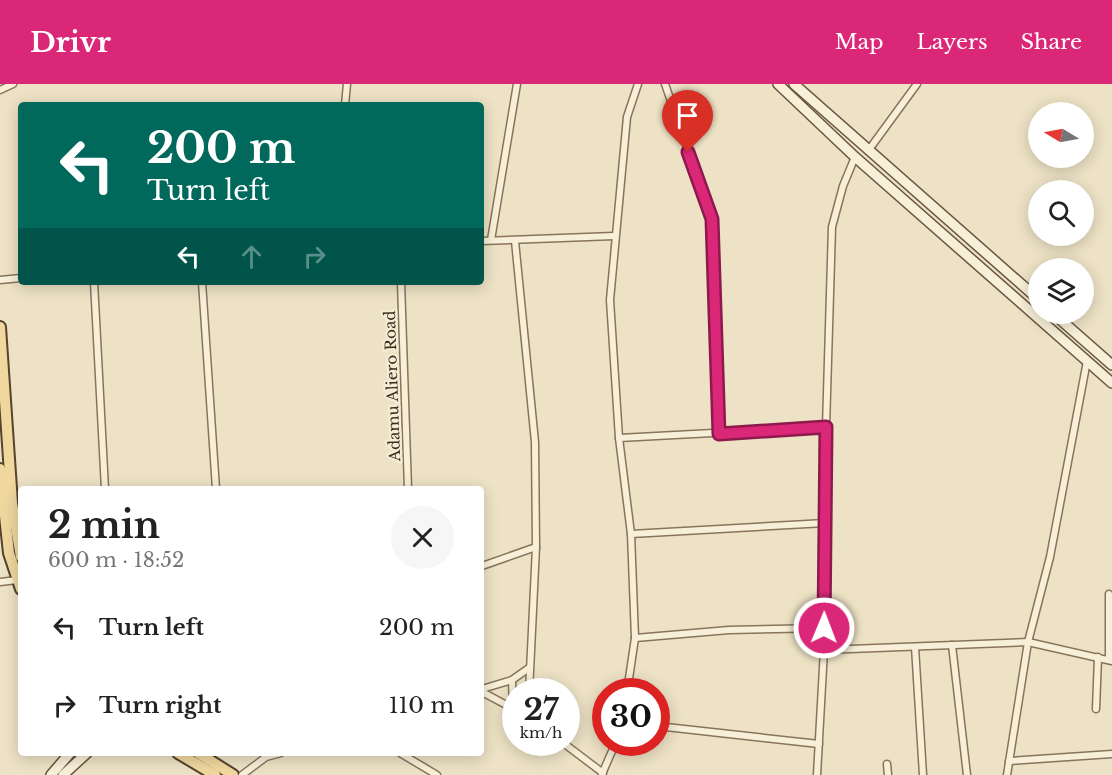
<!DOCTYPE html>
<html lang="en">
<head>
<meta charset="utf-8">
<style>
	:root { --surface:#fff; --page:#f6f6f6; --text:#222; --muted:#767676; --accent:#db2777 }
	body { margin:0; font-family:"Libre Baskerville",serif; background:var(--page); color:var(--text); height:100vh; display:flex; flex-direction:column; font-size:22px; white-space:nowrap }
	* { box-sizing:border-box; margin:0 }
	p { font-size:20px; color:var(--muted) }
	.icon { flex:none; width:33px; height:33px; fill:none; stroke:currentColor; stroke-width:2; stroke-linecap:round; stroke-linejoin:round }
	.map { position:relative; flex:1; overflow:hidden }
	.side { position:absolute; left:18px; top:402px; width:466px; height:270px; display:flex; flex-direction:column; background:var(--surface); border-radius:6px; box-shadow:0 3px 15px #0003 }
	.side>* { flex:none }
	.banner { position:absolute; left:18px; top:18px; width:466px; height:183px; border-radius:6px; box-shadow:0 3px 15px #0003; background:#00695c; color:#fff; overflow:hidden }
	.needle { width:39px; rotate:280deg }
	.tools { position:absolute; left:1028px; top:18px; display:grid; gap:12px }
	.tools a { display:grid; place-items:center; width:66px; height:66px; border-radius:50%; background:var(--surface); box-shadow:0 3px 15px #0003; font-size:30px }
	.speed { position:absolute; left:502px; top:594px; display:flex; gap:12px; font-size:30px; font-weight:700; text-align:center }
	.speed>* { display:grid; place-content:center; width:78px; height:78px; border-radius:50%; background:var(--surface); box-shadow:0 3px 15px #0003; line-height:1 }
	.speed small { font-size:15px; font-weight:400 }
	.speed .limit { border:9px solid #d22; background:#fff; color:#111 }
	.pin { position:absolute; display:grid; place-items:center; width:51px; height:51px; color:#fff; margin:-62px -26px; border-radius:50% 50% 50% 0; rotate:-45deg; box-shadow:0 0 6px #0007 }
	.pin .icon { rotate:45deg }
	.me { position:absolute; width:66px; margin:-33px; rotate:1deg; stroke-linejoin:round; filter:drop-shadow(0 0 4px #0008) }
	.turn { display:flex; align-items:center; gap:21px; height:126px; padding:0 30px; font-size:27px }
	.turn .icon { width:78px; height:78px; stroke-width:2.5 }
	.turn b { display:block; font-size:42px; line-height:51px }
	.lanes { display:flex; align-items:center; height:57px; padding:0 30px; background:#0003; justify-content:center; gap:30px; direction:ltr }
	.lanes .off { opacity:.35 }
	.round { display:grid; place-items:center; flex:none; width:63px; height:63px; border-radius:32px; background:var(--page) }
	.headline { display:flex; align-items:center; justify-content:space-between; height:102px; padding:0 30px }
	h1 { font-size:36px; font-weight:800; line-height:45px }
	ul { padding:0; list-style:none }
	li { display:flex; align-items:center; gap:18px; height:78px; padding:0 30px }
	li div { flex:1 }
	li b { display:block; font-size:22px }
	li em { font-style:normal }
	header { display:flex; align-items:center; gap:36px; box-sizing:border-box; height:84px; padding:0 30px; background:var(--accent); color:#fff }
	header strong { font-size:28px }
	nav { display:flex; gap:33px; margin-inline-start:auto; font-size:21px }
	.map>svg:first-child { display:block }
</style>
</head>
<body>
<header>
<strong>Drivr</strong>
<nav><a>Map</a><a>Layers</a><a>Share</a></nav>
</header>
<div class="map">
<svg width="1112" height="691" viewBox="0 0 1112 691">
	<rect width="100%" height="100%" fill="#ede2c5"/>
	<g fill="none" stroke-linecap="round" stroke-linejoin="round">
		<defs>
			<g id="street">
				<path d="M665 0 712 135 719 349"/>
				<path d="M0 6 13 0"/>
				<path d="M345 21 347 0"/>
				<path d="M868 67 917 0"/>
				<path d="M491 156 517 0"/>
				<path d="M482 157 614 152"/>
				<path d="M515 157 535 358 536 463 529 608"/>
				<path d="M0 196 21 194"/>
				<path d="M94 198 105 405"/>
				<path d="M202 198 216 405"/>
				<path d="M401 198 408 405"/>
				<path d="M619 354 826 343"/>
				<path d="M631 450 825 439"/>
				<path d="M482 482 536 463"/>
				<path d="M0 498 17 496"/>
				<path d="M635 554 729 546 824 544"/>
				<path d="M952 561 967 691"/>
				<path d="M915 563 923 691"/>
				<path d="M824 566 1028 558 1112 577"/>
				<path d="M1109 576V510"/>
				<path d="M512 596 513 625"/>
				<path d="M482 605 512 596 529 584"/>
				<path d="M482 608 516 626"/>
				<path d="M627 608 635 554 631 450 619 354 610 216 627 33 638 0"/>
				<path d="M1096 625 1098 573"/>
				<path d="M657 642 819 660"/>
				<path d="M562 658 603 689"/>
				<path d="M400 669 437 691"/>
				<path d="M1009 677 1112 670"/>
				<path d="M887 680 888 691"/>
				<path d="M602 690 616 658"/>
				<path d="M242 691 266 673 281 669"/>
				<path d="M817 691 824 566 826 343 832 143 843 102 855 73"/>
				<path d="M1007 691 1028 558 1050 473 1087 277"/>
			</g>
			<g id="secondary">
				<path d="M778 0 855 73 1112 299"/>
				<path d="M794 0 1038 215"/>
				<path d="M1054 230 1112 281"/>
				<path d="M51 691 70 669"/>
				<path d="M63 691 87 669"/>
			</g>
			<g id="primary">
				<path d="M0 243 12 419 21 473"/>
				<path d="M0 385 9 469 21 505"/>
				<path d="M178 669 215 691"/>
				<path d="M198 669 233 691"/>
			</g>
		</defs>
		<use href="#street" stroke="#88745b" stroke-width="9"/>
		<use href="#secondary" stroke="#69553f" stroke-width="12"/>
		<use href="#primary" stroke="#56422f" stroke-width="14"/>
		<use href="#street" stroke="#f8efd8" stroke-width="6"/>
		<use href="#secondary" stroke="#f8efd8" stroke-width="9"/>
		<use href="#primary" stroke="#efd79e" stroke-width="10"/>
	</g>
	<g fill="none" stroke-linecap="round" stroke-linejoin="round">
		<defs>
			<path id="route" d="M688 68 712 135 719 350 826 343 824 544"/>
		</defs>
		<use href="#route" stroke="#8e194d" stroke-width="15"/>
		<use href="#route" stroke="#db2777" stroke-width="10"/>
	</g>
	<g text-anchor="middle" dominant-baseline="central" stroke-width="4.5" stroke-linejoin="round" paint-order="stroke">
		<g font-size="15" fill="#382c1f" stroke="#f5ecd4">
			<text transform="translate(392 302) rotate(-92)">Adamu Aliero Road</text>
		</g>
	</g>
</svg>
<div class="tools">
<a><svg class="needle" viewBox="-14 -14 28 28"><path d="M0-13l5 13h-10z" fill="#e53935"/><path d="M0 13l5-13h-10z" fill="#767676"/></svg></a>
<a><svg class="icon" aria-label="search" viewBox="0 0 24 24"><circle cx="10" cy="10" r="6"/><path d="M15 15l6 6"/></svg></a>
<a><svg class="icon" aria-label="layers" viewBox="0 0 24 24"><path d="M12 4l9 5-9 5-9-5zM3 14l9 5 9-5"/></svg></a>
</div>
<div class="speed"><div>27<small>km/h</small></div><div class="limit">30</div></div>
<div class="pin" style="left:688px;top:68px;background:#d93025"><svg class="icon" aria-label="arrive" viewBox="0 0 24 24"><path d="M6 21V4h12l-3 4 3 4H6"/></svg></div>
<svg class="me" style="left:824px;top:544px" viewBox="-20 -20 40 40"><circle r="17" fill="#db2777" stroke="#fff" stroke-width="3"/><path d="M0-11L8 9 0 5-8 9z" fill="#fff"/></svg>
<div class="banner">
<div class="turn"><svg class="icon" aria-label="left" viewBox="0 0 24 24"><path d="M17 20v-9H6M10 6l-5 5 5 5"/></svg><div><b>200 m</b>Turn left</div></div>
<div class="lanes"><svg class="icon" aria-label="left" viewBox="0 0 24 24"><path d="M17 20v-9H6M10 6l-5 5 5 5"/></svg><svg class="icon off" aria-label="ahead" viewBox="0 0 24 24"><path d="M12 20V5M6 11l6-6 6 6"/></svg><svg class="icon off" aria-label="right" viewBox="0 0 24 24"><path d="M7 20v-9h11M14 6l5 5-5 5"/></svg></div>
</div>
<section class="side">
<div class="headline"><div><h1>2 min</h1><p>600 m · 18:52</p></div><a class="round"><svg class="icon" aria-label="close" viewBox="0 0 24 24"><path d="M6 6l12 12M18 6L6 18"/></svg></a></div>
<ul>
<li><svg class="icon" aria-label="left" viewBox="0 0 24 24"><path d="M17 20v-9H6M10 6l-5 5 5 5"/></svg><div><b>Turn left</b></div><em>200 m</em></li>
<li><svg class="icon" aria-label="right" viewBox="0 0 24 24"><path d="M7 20v-9h11M14 6l5 5-5 5"/></svg><div><b>Turn right</b></div><em>110 m</em></li>
</ul>
</section>
</div>
</body>
</html>
